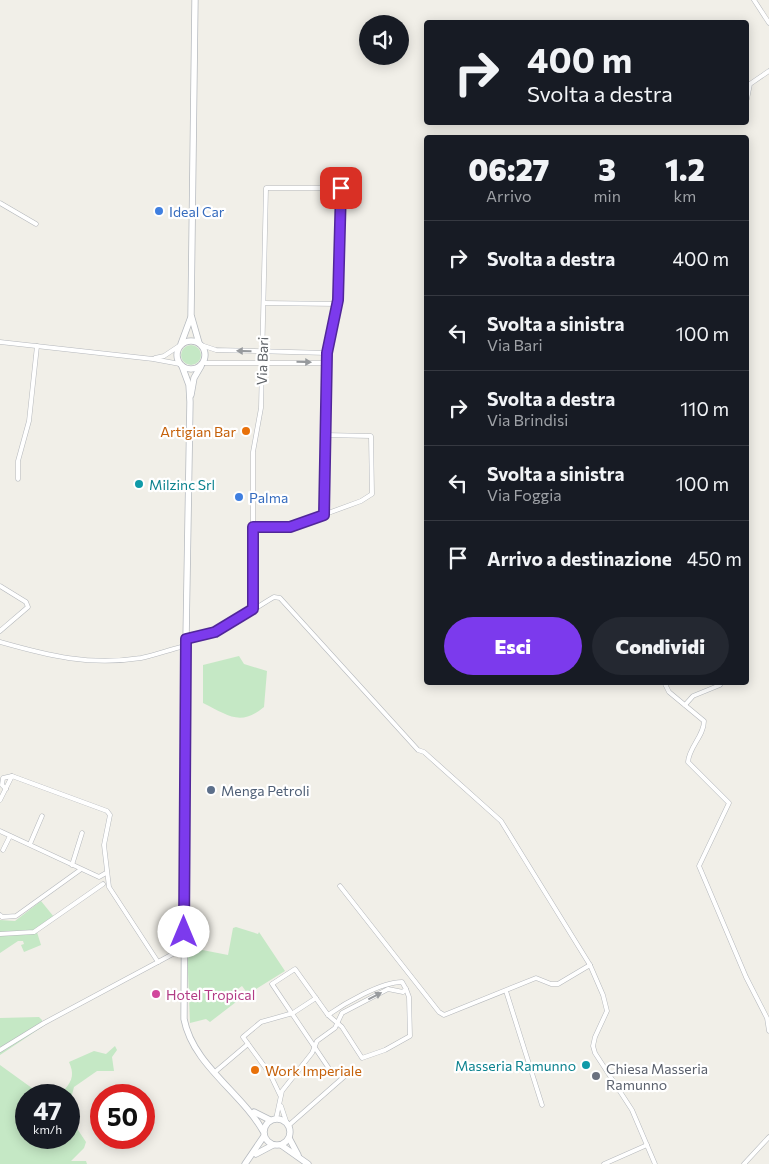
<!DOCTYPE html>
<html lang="it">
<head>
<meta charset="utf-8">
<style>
	:root { --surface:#171b24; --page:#242831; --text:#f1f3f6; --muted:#9ea1a6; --line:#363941; --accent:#7c3aed }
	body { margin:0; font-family:Commissioner,sans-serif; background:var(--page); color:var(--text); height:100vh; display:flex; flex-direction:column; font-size:19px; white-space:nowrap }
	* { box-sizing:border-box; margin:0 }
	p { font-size:16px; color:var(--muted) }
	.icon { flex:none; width:28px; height:28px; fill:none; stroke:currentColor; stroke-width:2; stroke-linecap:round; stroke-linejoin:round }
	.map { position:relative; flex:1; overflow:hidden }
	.side { position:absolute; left:424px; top:135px; width:325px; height:550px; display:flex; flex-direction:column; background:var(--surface); border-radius:5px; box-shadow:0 2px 12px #0003 }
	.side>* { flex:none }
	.top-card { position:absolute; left:424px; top:20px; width:325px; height:105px; border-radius:5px; box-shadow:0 2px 12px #0003; background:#171b24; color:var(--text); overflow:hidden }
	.fabs { position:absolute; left:359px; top:15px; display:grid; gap:10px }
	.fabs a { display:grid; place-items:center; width:50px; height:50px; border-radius:50%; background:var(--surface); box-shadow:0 2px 12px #0003; font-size:25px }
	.speed { position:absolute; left:15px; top:1084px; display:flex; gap:10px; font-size:25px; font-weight:700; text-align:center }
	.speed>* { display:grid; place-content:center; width:65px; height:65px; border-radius:50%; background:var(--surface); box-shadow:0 2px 12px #0003; line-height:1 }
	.speed small { font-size:12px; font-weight:400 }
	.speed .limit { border:8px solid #d22; background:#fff; color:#111 }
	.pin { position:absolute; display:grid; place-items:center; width:42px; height:42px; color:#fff; margin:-21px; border-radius:10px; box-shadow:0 2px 8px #0006 }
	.me { position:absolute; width:55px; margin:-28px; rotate:0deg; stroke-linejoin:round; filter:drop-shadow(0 0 4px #0008) }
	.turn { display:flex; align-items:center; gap:18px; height:105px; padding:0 20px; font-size:22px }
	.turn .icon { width:65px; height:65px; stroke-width:2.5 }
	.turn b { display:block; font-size:35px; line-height:42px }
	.eta { display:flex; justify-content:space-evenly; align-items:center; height:85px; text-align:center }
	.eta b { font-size:30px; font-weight:800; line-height:35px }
	.action { display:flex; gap:10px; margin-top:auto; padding:10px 20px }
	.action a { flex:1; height:58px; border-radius:30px; background:var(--accent); color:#fff; font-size:20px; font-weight:800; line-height:58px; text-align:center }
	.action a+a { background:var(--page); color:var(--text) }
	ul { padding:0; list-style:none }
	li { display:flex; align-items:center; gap:15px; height:75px; padding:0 20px; border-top:1px solid var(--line) }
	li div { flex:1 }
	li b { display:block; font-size:19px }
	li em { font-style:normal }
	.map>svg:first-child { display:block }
</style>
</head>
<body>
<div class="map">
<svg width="769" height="1164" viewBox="0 0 769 1164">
	<rect width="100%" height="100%" fill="#f1efe8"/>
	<g fill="#c5e8c5">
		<circle cx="191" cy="355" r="10"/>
		<path d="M239 656 244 664 267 671 264 707C240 727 228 715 203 703V665Z"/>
		<path d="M41 901 54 917 36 929 41 945 24 952 21 945 24 944 23 941H18L0 953V920L15 921Z"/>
		<path d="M236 927 258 934 259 932 285 971 248 994 242 986 231 994 236 1002 210 1022 206 1019 190 1023 187 947 228 955 233 928Z"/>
		<path d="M39 1017 42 1020V1027L0 1055V1018Z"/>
		<path d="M115 1046 117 1050 112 1057 114 1071H97L74 1087 69 1106V1095H26V1138H69V1107L74 1124 86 1142 84 1148 71 1161H86L87 1164H0V1065L36 1091 65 1089C73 1080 74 1073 69 1062L94 1051 106 1054Z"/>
	</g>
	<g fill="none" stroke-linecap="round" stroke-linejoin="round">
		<defs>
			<g id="street">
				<path d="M754 0 769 23"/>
				<path d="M747 99 750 84 769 71"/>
				<path d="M0 203 36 224"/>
				<path d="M264 303 337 304"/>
				<path d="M0 342 153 359 180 364"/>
				<path d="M201 345 216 350 327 353"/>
				<path d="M155 358 164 356 179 346"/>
				<path d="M203 363H327"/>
				<path d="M18 479V461L29 421 37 346"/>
				<path d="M253 527H290L361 501 372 494 371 436 325 435"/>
				<path d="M0 586 26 602 28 607 0 631"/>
				<path d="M253 609V452L261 408 266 188H341L339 300 327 353 324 515"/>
				<path d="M186 639C219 637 246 613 274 597L280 598 418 750 424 752 501 821 590 965 603 995 607 1011 595 1037 593 1046 595 1053 632 1110 655 1164"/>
				<path d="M0 642C49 656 90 666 141 658 156 655 171 649 185 646"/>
				<path d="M664 682 669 692 704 721C704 736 689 747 688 762L729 803 699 866 746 977 767 1018 769 1031"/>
				<path d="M685 705 693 696 720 685"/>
				<path d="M6 789 2 785 3 778 12 776 107 811 110 815 104 845 109 887 158 962 184 948"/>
				<path d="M0 800 12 776"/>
				<path d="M0 831 99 877 106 873"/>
				<path d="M30 844 42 816"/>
				<path d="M3 850 10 836"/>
				<path d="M72 865 82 833"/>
				<path d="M340 886 439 1012 444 1015 536 978 551 984H558L590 965"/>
				<path d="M0 915 2 917 16 916 80 870"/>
				<path d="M0 934 34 932 103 884"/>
				<path d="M506 991 542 1105"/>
				<path d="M0 1050 44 1023 158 962"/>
				<path d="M330 1070 272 984 295 969 328 1015 342 1027 362 1058 385 1050 410 1036 409 997 406 989"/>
				<path d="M215 1072 248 1044"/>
				<path d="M280 1095 270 1074 243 1037 261 1022 293 1013 316 998"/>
				<path d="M281 1106 287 1124"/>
				<path d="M276 1119 282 1091 312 1053 317 1041 335 1028 342 1013 388 989 403 992 406 989 402 982C381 982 345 1003 328 1015"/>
				<path d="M288 1126 346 1075"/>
				<path d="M604 1164 647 1145"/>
				<path d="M744 1164 769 1137"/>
			</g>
			<g id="secondary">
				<path d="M195 0 191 315 199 343"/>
				<circle cx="191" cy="355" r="14"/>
				<path d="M181 344 191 317"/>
				<path d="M182 366 189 385 190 402 186 639 184 1019C193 1065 241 1092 263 1131"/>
				<path d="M191 395 194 378 201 366"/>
				<path d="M254 1112 270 1120"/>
				<circle cx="277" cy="1132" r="13"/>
				<path d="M289 1138 298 1155"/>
				<path d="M281 1145 308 1164"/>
				<path d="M256 1154 273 1145"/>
				<path d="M245 1164 264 1136"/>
			</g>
		</defs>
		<use href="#street" stroke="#b5b8bc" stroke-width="5"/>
		<use href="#secondary" stroke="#b6babf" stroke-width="7"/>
		<use href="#street" stroke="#fff" stroke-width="4"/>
		<use href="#secondary" stroke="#fff" stroke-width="5.5"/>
	</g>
	<defs><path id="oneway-solid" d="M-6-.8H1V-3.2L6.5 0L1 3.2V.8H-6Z" transform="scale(1.25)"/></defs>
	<g fill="#979a9d">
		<use href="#oneway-solid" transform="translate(244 351) rotate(-179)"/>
		<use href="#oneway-solid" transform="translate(304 362) rotate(1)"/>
		<use href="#oneway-solid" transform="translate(375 996) rotate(-27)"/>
	</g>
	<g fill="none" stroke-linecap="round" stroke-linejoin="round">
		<defs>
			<path id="route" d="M184 932 186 639 215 632 253 609V527H290L324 515 327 353 338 300 341 188"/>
		</defs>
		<use href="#route" stroke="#51269a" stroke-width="12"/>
		<use href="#route" stroke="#7c3aed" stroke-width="9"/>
	</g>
	<g fill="#3f7fe0" stroke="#fff" stroke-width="2">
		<circle cx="159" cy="211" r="5"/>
		<circle cx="239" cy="497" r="5"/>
	</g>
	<g fill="#e8710a" stroke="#fff" stroke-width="2">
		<circle cx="246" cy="431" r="5"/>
		<circle cx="255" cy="1070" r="5"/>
	</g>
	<g fill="#0f9aa8" stroke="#fff" stroke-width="2">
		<circle cx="139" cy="484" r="5"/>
		<circle cx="586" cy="1065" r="5"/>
	</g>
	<circle fill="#5c6f8a" stroke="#fff" stroke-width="2" cx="211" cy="790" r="5"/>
	<circle fill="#d1479c" stroke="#fff" stroke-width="2" cx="156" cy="994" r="5"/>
	<circle fill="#6b7280" stroke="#fff" stroke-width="2" cx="596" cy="1076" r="5"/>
	<g text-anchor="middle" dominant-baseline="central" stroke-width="4.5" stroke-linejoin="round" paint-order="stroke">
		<g font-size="14" fill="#366cbe" stroke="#fff" text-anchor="start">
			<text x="169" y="211">Ideal Car</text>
			<text x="249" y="497">Palma</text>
		</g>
		<g font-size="14" fill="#5f6368" stroke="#fff">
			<text transform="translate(262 361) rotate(-88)">Via Bari</text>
		</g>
		<g font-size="14" fill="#c56008" stroke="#fff" text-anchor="end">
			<text x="236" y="431">Artigian Bar</text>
			<text x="265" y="1070" text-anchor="start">Work Imperiale</text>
		</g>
		<g font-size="14" fill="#0d838f" stroke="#fff" text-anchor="start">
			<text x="149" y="484">Milzinc Srl</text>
			<text x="576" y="1065" text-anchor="end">Masseria Ramunno</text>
		</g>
		<g font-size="14" fill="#4e5e75" stroke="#fff" text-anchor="start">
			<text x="221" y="790">Menga Petroli</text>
		</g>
		<g font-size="14" fill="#b23c85" stroke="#fff" text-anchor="start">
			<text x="166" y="994">Hotel Tropical</text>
		</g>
		<g font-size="14" fill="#5b616d" stroke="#fff" text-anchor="start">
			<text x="606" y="1068">Chiesa Masseria<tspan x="606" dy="16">Ramunno</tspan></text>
		</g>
	</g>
</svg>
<div class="fabs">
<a><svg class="icon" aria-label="sound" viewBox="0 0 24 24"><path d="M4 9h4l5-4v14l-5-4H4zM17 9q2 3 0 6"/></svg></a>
</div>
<div class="speed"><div>47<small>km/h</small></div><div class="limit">50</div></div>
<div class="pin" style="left:341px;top:188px;background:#d93025"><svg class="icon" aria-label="arrive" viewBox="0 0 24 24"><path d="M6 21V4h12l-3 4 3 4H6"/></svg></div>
<svg class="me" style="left:184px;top:932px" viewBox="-20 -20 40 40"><circle r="19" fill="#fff"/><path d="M0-13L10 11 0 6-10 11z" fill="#7c3aed"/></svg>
<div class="top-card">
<div class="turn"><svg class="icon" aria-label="right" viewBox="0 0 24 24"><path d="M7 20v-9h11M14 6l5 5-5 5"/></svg><div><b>400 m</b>Svolta a destra</div></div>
</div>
<section class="side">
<div class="eta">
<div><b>06:27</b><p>Arrivo</p></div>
<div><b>3</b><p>min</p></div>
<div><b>1.2</b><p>km</p></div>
</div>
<ul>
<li><svg class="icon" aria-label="right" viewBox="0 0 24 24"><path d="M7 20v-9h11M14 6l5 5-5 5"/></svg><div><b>Svolta a destra</b></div><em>400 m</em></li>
<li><svg class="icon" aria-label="left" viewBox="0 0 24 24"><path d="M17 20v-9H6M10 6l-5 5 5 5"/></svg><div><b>Svolta a sinistra</b><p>Via Bari</p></div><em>100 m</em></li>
<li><svg class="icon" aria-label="right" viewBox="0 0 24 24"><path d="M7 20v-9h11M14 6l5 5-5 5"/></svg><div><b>Svolta a destra</b><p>Via Brindisi</p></div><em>110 m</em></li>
<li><svg class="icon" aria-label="left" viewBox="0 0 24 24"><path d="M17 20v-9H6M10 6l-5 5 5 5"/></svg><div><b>Svolta a sinistra</b><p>Via Foggia</p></div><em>100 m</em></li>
<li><svg class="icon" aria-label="arrive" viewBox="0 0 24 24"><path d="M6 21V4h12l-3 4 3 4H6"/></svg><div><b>Arrivo a destinazione</b></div><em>450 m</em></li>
</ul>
<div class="action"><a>Esci</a><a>Condividi</a></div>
</section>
</div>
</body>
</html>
